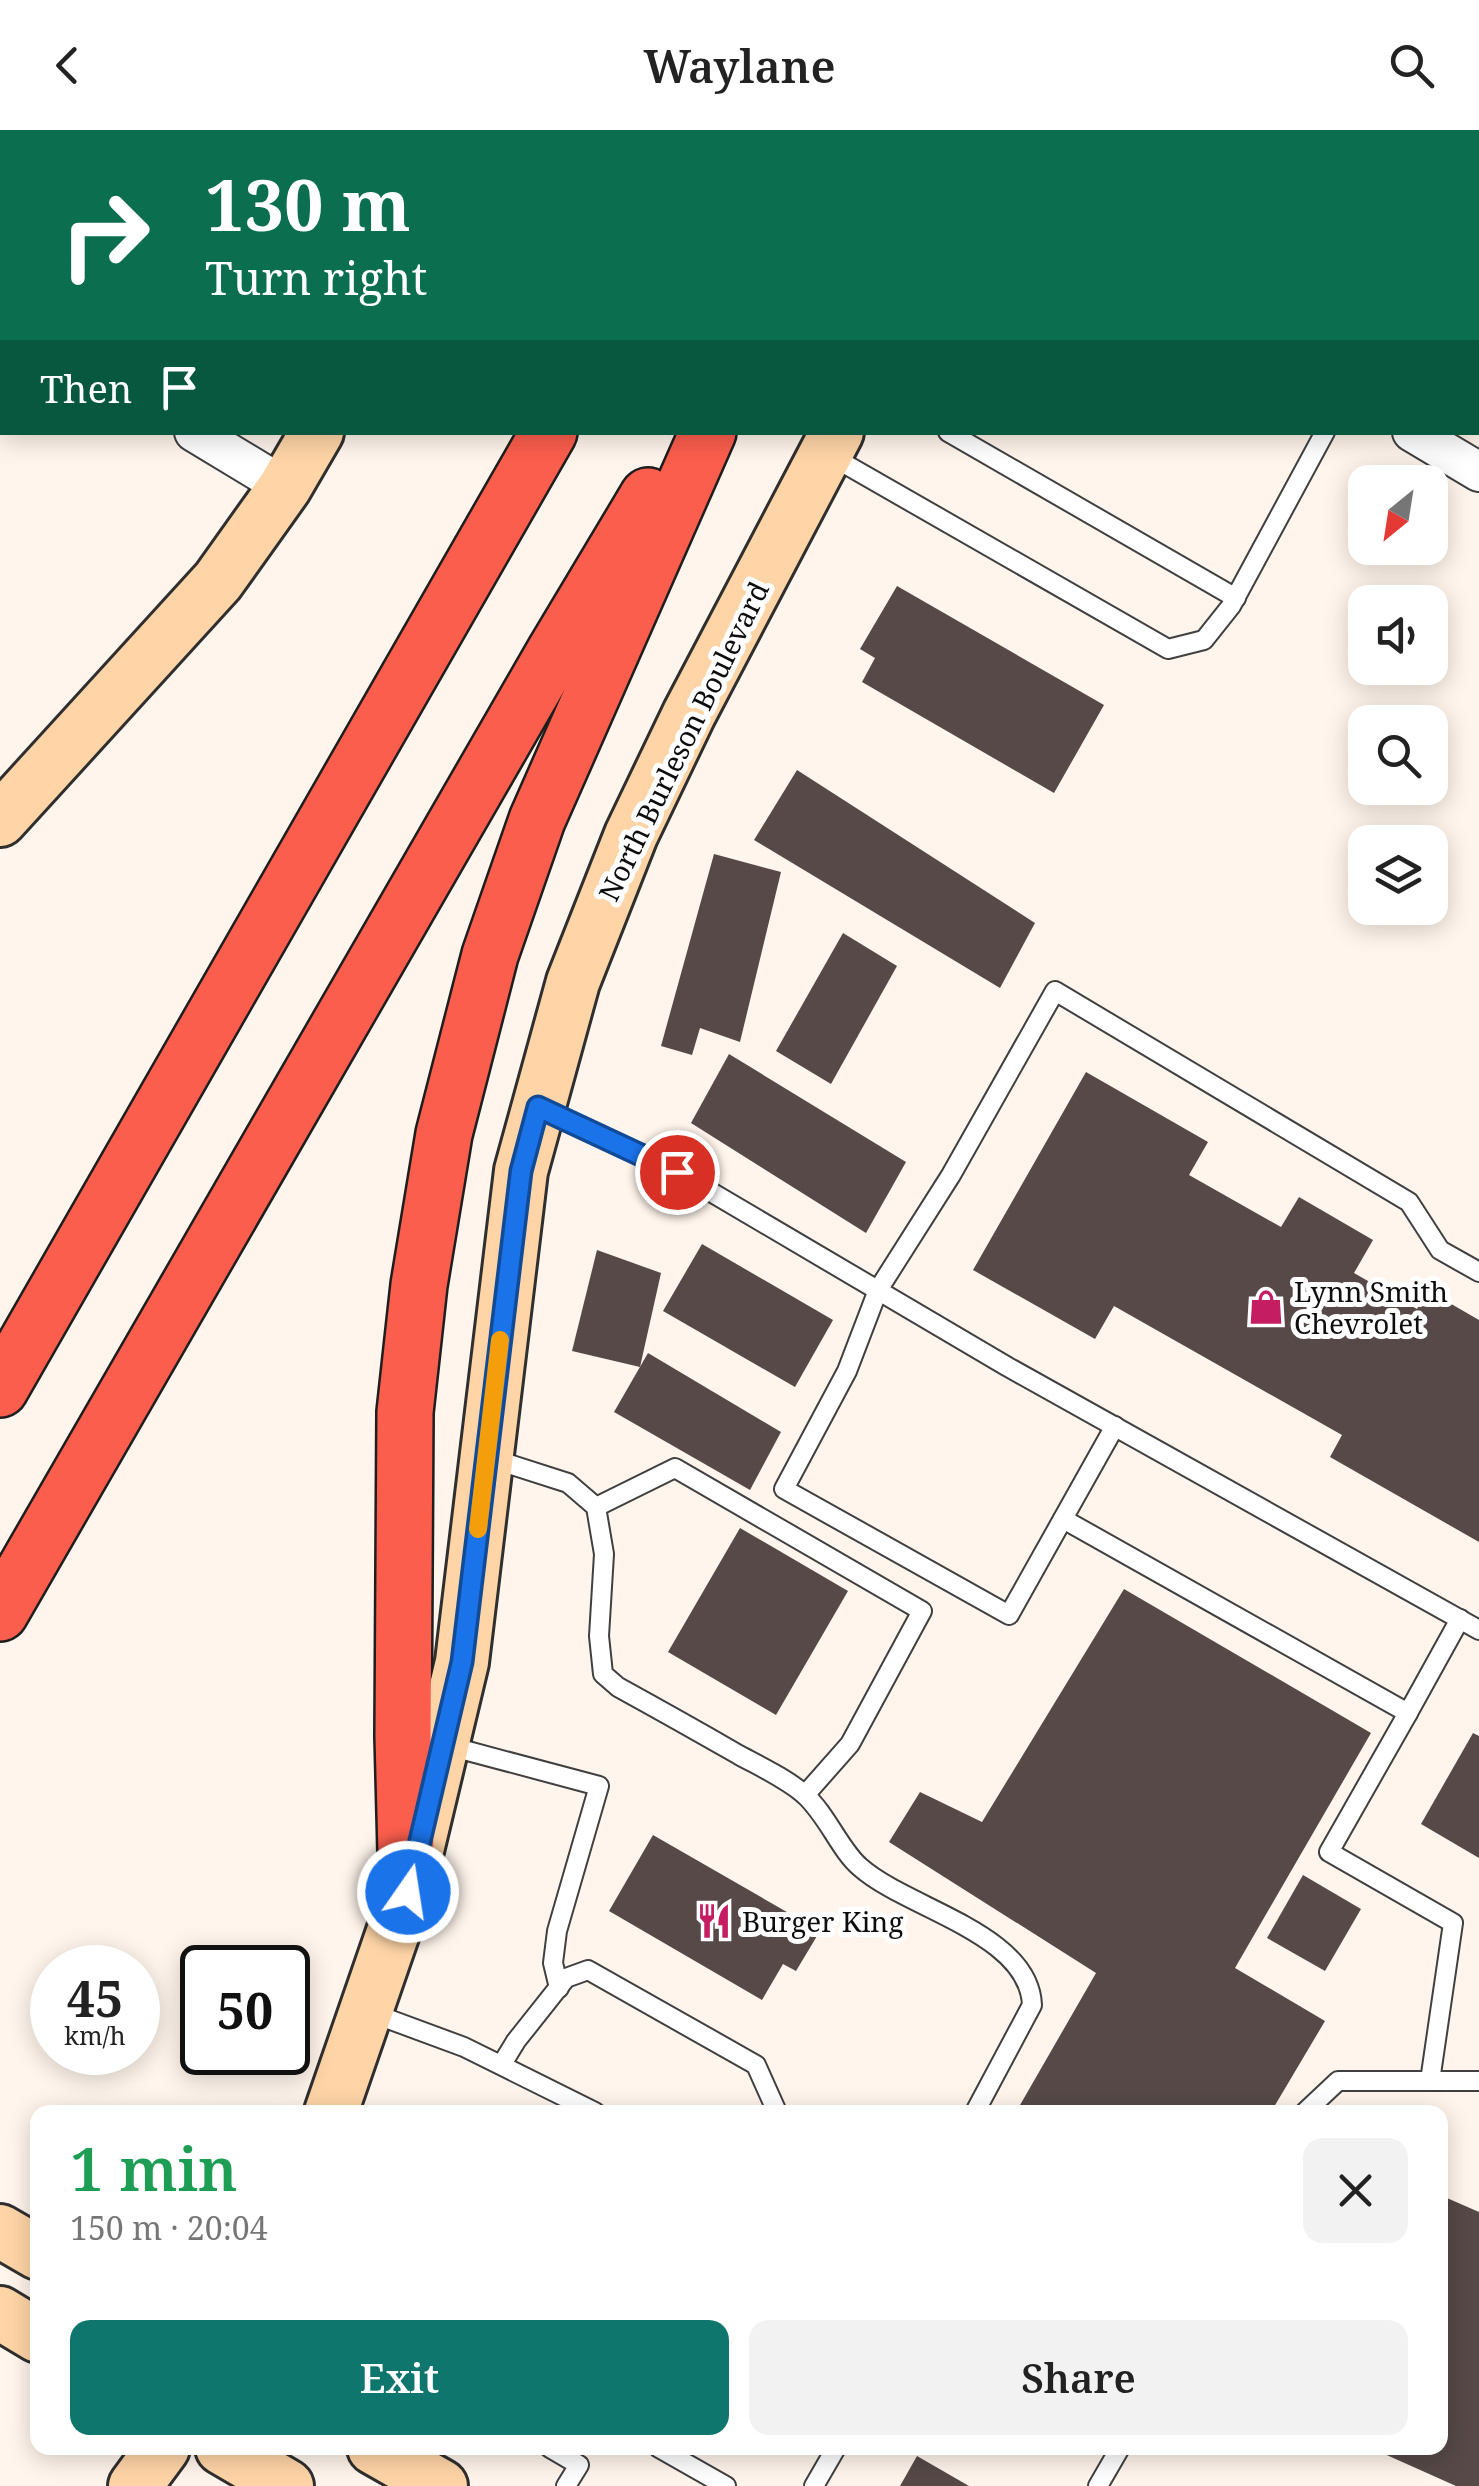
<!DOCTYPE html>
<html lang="en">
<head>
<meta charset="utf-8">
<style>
	:root { --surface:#fff; --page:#f2f2f2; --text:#222; --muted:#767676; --accent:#0f766e }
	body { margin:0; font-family:"Noto Serif",serif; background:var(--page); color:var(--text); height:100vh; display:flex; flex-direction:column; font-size:38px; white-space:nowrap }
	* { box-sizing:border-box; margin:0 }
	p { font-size:32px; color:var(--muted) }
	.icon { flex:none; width:55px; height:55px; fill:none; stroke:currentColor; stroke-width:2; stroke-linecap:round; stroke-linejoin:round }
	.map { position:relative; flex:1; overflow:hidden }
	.panel { position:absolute; left:30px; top:1975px; width:1418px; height:350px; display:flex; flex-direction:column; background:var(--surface); border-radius:20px; box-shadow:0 5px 25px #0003 }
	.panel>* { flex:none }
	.guide { position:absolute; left:0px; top:0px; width:1480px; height:305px; box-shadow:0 5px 25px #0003; background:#0b6e4f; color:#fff; overflow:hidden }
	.needle { width:65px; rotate:210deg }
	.fabs { position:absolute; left:1348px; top:335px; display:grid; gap:20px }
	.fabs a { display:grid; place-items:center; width:100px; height:100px; border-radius:20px; background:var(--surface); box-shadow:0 5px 25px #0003; font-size:50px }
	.speed { position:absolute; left:30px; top:1815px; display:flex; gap:20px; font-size:50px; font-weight:700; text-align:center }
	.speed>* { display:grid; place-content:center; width:130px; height:130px; border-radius:50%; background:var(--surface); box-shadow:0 5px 25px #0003; line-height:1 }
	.speed small { font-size:25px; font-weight:400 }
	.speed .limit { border:5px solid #111; border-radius:15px; background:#fff; color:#111 }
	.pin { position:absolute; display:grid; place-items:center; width:85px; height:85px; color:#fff; margin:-42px; border:5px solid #fff; border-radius:50%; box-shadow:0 2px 10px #0007 }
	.me { position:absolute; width:110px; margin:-55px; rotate:13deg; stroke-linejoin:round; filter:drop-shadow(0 0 8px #0008) }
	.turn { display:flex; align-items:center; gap:35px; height:210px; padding:0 40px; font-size:45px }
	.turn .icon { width:130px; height:130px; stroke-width:2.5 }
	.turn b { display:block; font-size:70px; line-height:85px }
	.then { display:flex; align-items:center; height:95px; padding:0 40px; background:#0003; gap:20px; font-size:38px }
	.round { display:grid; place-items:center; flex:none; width:105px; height:105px; border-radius:20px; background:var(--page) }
	.summary { display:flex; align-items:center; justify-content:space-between; height:170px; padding:0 40px }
	h1 { font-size:60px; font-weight:600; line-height:75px; color:#1e9e55 }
	.action { display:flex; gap:20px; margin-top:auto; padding:20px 40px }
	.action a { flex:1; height:115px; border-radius:20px; background:var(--accent); color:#fff; font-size:40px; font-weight:600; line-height:115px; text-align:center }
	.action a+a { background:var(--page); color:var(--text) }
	header { display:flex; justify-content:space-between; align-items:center; height:130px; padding:0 40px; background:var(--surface); font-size:45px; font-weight:600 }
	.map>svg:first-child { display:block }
</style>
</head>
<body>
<header><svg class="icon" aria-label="back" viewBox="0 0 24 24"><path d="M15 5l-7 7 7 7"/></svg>Waylane<svg class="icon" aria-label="search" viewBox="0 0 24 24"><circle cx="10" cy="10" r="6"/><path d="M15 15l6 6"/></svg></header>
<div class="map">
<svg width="1479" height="2356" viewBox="0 0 1479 2356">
	<rect width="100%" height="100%" fill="#fff5ec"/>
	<g fill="#564948">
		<path d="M897 456 1104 575 1054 663 862 552 875 528 860 519Z"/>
		<path d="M797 640 1035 793 1000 858 754 710Z"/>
		<path d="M714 724 781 742 740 912 700 898 692 925 661 916Z"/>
		<path d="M843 803 897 836 831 954 776 921Z"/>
		<path d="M729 924 906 1032 866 1103 691 993Z"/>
		<path d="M1086 942 1208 1012 1189 1045 1281 1097 1299 1067 1373 1110 1354 1143 1417 1179 1427 1160 1479 1190V1412L1330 1327 1342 1305 1114 1176 1095 1209 973 1140Z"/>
		<path d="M702 1114 833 1190 795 1257 663 1181Z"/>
		<path d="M597 1120 661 1143 640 1237 572 1221Z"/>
		<path d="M648 1223 781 1302 750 1360 614 1282Z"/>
		<path d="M740 1398 848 1461 776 1585 668 1522Z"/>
		<path d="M1124 1459 1371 1603 1235 1838 1325 1891 1271 1982H1016L1096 1843 889 1712 920 1662 982 1692Z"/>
		<path d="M1473 1603 1479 1606V1728L1421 1694Z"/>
		<path d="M653 1705 820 1801 796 1841 783 1834 762 1870 609 1781Z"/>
		<path d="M1303 1745 1361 1779 1325 1841 1267 1808Z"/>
		<path d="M1440 2065 1479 2082V2356H1456L1371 2318H1440Z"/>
		<path d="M917 2326 969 2356H900Z"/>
	</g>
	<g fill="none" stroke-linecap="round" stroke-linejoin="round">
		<defs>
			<g id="service">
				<path d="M40 2 41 0"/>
				<path d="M0 45 2 47"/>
				<path d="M0 290 2 286"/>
				<path d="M948 302 1236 468"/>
				<path d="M831 326 1168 519 1204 510 1231 476 1325 302"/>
				<path d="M543 979 677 1042 1008 1237 1479 1500"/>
				<path d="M1115 1296 1009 1485 784 1359 847 1241 878 1160 951 1045 1055 861 1409 1072 1440 1120 1479 1142"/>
				<path d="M493 1329 568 1353 596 1377 604 1424 599 1506 603 1544 618 1557C658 1579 699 1602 739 1625 761 1637 785 1648 804 1664 828 1686 840 1720 860 1737 907 1779 1029 1803 1032 1875L975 1982"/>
				<path d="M596 1377 675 1338 922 1481 850 1614 805 1665"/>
				<path d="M1063 1389 1408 1583 1460 1489"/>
				<path d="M1408 1583 1329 1722 1453 1793 1430 1951"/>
				<path d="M449 1616 599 1656 557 1801 553 1833 559 1858"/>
				<path d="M372 1883 464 1917 595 1982"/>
				<path d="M502 1934 516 1911 566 1848 588 1840 756 1935 777 1982"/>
				<path d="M1305 1982 1338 1951H1479"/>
				<path d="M550 2318 579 2335 566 2356"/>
				<path d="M659 2318 726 2356"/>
				<path d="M814 2356 836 2318"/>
				<path d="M1098 2356 1120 2318"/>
			</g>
			<g id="minor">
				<path d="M0 187 2 188"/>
				<path d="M194 302 285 357"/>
				<path d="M1412 302 1479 342"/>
			</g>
			<g id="secondary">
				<path d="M492 2 493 0"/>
				<path d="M997 2 999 0"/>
				<path d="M0 690 218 451 285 357 317 302"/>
				<path d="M331 1982 407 1762 462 1532 521 1041 573 852 631 705 689 584 837 302"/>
				<path d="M0 2101 38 2123"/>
				<path d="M0 2183 38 2206"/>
				<path d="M222 2318 287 2356"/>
				<path d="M374 2318 441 2356"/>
				<path d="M135 2356 163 2318"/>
			</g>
			<g id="motorway">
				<path d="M718 2 720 0"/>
				<path d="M861 2 862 0"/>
				<path d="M0 1259 549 302"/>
				<path d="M0 1483 554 523 648 366"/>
				<path d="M407 1762 403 1606 405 1282 419 1155 444 1004 490 825 537 690 708 302"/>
			</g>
		</defs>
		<use href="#service" stroke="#404040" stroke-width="22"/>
		<use href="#minor" stroke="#404040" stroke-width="42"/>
		<use href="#secondary" stroke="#2f2f2f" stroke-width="58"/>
		<use href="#motorway" stroke="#1e1e1e" stroke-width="60"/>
		<use href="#service" stroke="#fff" stroke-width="18"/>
		<use href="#minor" stroke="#fff" stroke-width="38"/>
		<use href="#secondary" stroke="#ffd5a7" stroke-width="52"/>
		<use href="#motorway" stroke="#fc5e4d" stroke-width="55"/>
	</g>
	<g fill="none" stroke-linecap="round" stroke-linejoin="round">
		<defs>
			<path id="route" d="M408 1762 462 1532 521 1041 538 977 677 1042"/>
		</defs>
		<use href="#route" stroke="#114b97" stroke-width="25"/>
		<use href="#route" stroke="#1a73e8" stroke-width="18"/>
		<path stroke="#f59e0b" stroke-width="18" d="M478 1399 500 1210"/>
	</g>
	<defs>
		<symbol id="shop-bare" viewBox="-9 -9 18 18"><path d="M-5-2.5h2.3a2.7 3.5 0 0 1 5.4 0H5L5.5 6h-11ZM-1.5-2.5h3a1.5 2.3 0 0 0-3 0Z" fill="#c41d62" stroke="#fff" stroke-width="2.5" paint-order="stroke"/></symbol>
		<symbol id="restaurant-bare" viewBox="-9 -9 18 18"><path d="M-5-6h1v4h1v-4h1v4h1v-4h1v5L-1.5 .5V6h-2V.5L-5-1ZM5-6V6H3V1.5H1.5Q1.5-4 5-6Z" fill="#c41d62" stroke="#fff" stroke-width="2.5" paint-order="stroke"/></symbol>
	</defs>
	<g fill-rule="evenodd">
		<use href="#shop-bare" x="1241" y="1152" width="50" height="50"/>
		<use href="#restaurant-bare" x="689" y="1766" width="50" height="50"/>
	</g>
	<g text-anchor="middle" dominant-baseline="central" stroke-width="10" stroke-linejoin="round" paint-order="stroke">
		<g font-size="28" fill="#0d0d0d" stroke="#fff">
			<text transform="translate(683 611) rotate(-64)">North Burleson Boulevard</text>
		</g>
		<g font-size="28" fill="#0d0d0d" stroke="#fff" text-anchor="start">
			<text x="1294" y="1161">Lynn Smith<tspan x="1294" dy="32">Chevrolet</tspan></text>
			<text x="742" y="1791">Burger King</text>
		</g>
	</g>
</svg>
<div class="fabs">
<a><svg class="needle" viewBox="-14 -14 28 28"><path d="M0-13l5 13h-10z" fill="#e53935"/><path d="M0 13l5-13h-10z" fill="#767676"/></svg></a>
<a><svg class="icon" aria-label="sound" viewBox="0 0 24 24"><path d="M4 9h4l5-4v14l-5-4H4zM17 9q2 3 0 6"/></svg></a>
<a><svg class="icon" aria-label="search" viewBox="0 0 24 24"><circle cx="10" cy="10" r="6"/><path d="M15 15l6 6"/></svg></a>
<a><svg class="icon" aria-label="layers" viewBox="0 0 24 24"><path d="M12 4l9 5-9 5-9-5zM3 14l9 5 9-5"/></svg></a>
</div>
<div class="speed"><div>45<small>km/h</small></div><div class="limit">50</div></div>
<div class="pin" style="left:677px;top:1042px;background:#d93025"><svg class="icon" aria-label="arrive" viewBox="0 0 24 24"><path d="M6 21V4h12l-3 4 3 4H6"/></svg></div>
<svg class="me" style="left:408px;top:1762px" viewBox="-20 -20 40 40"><circle r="17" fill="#1a73e8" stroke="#fff" stroke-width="3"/><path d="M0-11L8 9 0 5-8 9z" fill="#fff"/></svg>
<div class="guide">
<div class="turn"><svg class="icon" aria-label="right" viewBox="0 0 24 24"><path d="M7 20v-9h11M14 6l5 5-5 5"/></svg><div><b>130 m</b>Turn right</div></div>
<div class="then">Then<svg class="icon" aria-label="arrive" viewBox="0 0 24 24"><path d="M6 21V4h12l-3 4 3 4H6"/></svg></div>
</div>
<section class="panel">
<div class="summary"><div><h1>1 min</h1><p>150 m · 20:04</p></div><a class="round"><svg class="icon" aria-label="close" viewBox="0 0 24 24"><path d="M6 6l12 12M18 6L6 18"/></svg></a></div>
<div class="action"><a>Exit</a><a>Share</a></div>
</section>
</div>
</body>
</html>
